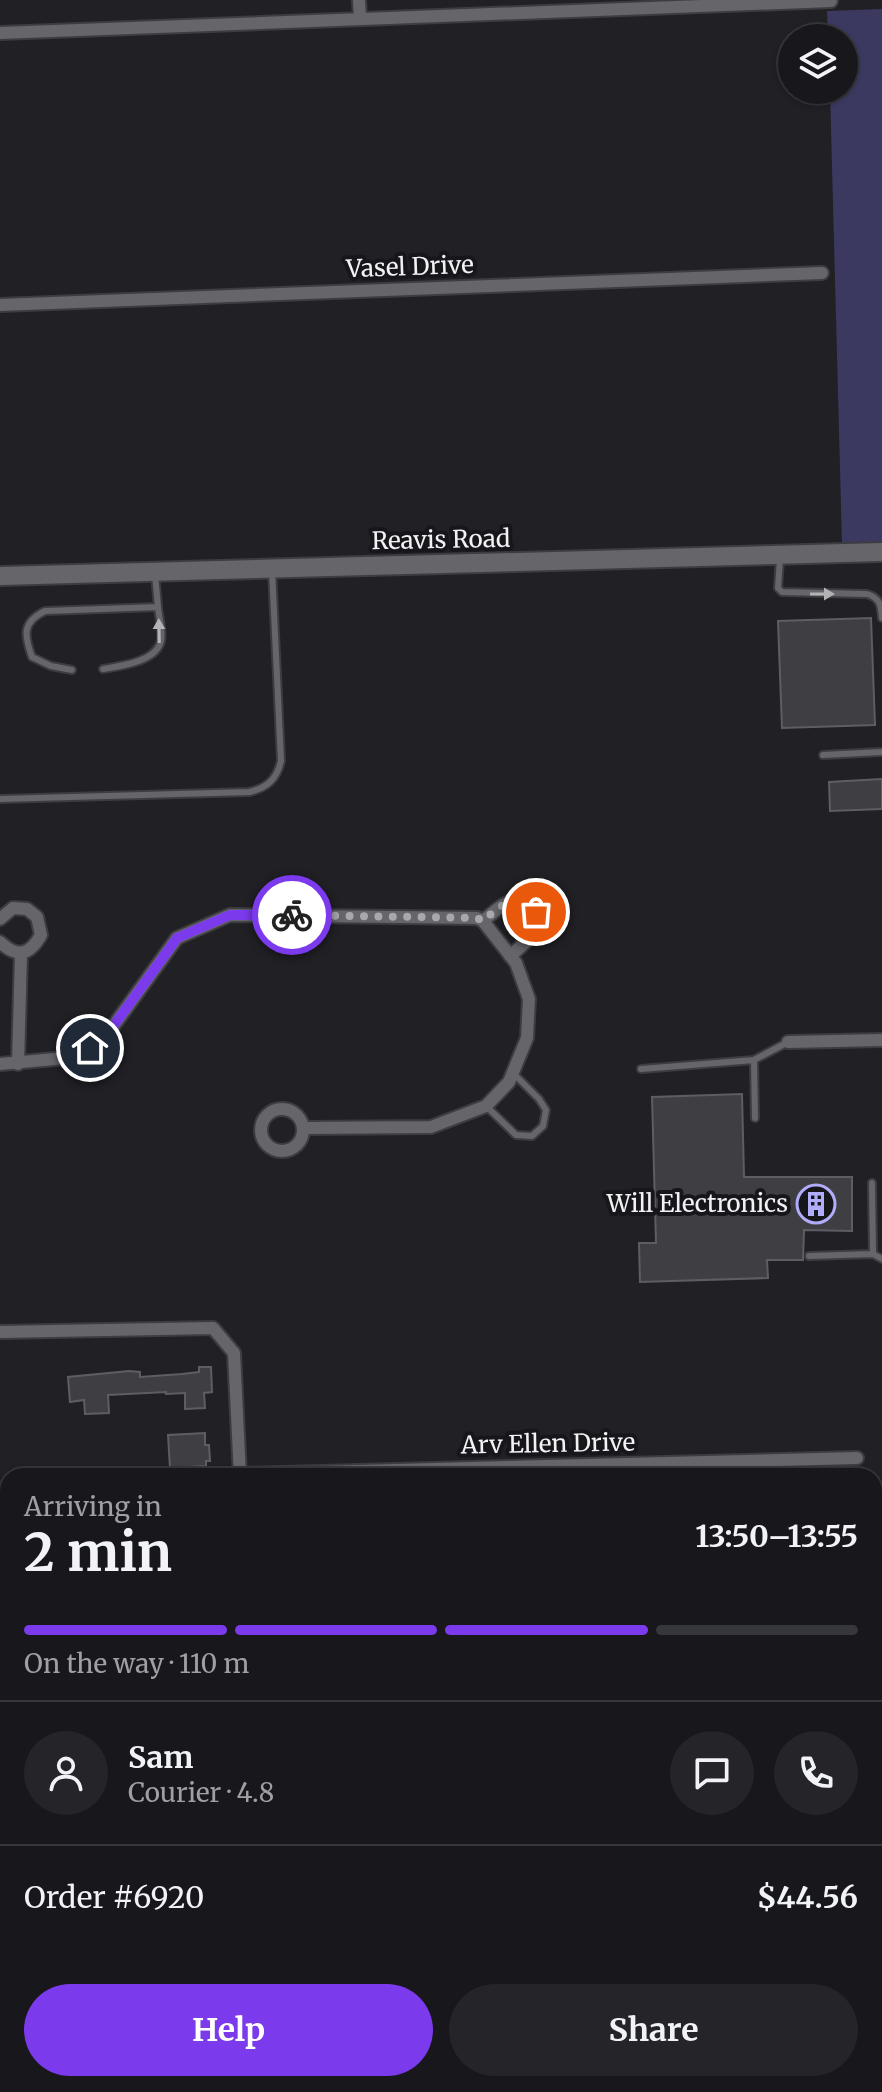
<!DOCTYPE html>
<html lang="en">
<head>
<meta charset="utf-8">
<style>
  body { margin:0; font-family:Merriweather,serif; background:#252529; color:#f1f3f6; height:100vh; display:flex; flex-direction:column; font-size:30px; white-space:nowrap }
  * { box-sizing:border-box; margin:0 }
  p { font-size:26px; color:#9fa0a3 }
  .icon { flex:none; width:44px; height:44px; fill:none; stroke:currentColor; stroke-width:2; stroke-linecap:round; stroke-linejoin:round }
  .map { position:relative; flex:1; overflow:hidden }
  .side { position:absolute; left:0px; top:1468px; width:882px; height:624px; display:flex; flex-direction:column; background:#18181c; border-radius:24px 24px 0 0; box-shadow:0 2px 6px #0004,0 0 0 2px #36373b }
  .side>* { flex:none }
  .buttons { position:absolute; left:778px; top:24px; display:grid; gap:16px }
  .buttons a { display:grid; place-items:center; width:80px; height:80px; border-radius:50%; background:#18181c; box-shadow:0 2px 6px #0004,0 0 0 2px #36373b; font-size:40px }
  .pin { position:absolute; display:grid; place-items:center; width:68px; height:68px; color:#fff; margin:-34px; border:4px solid #fff; border-radius:50%; box-shadow:0 2px 8px #0007 }
  .courier { position:absolute; display:grid; place-items:center; width:80px; height:80px; margin:-40px; border:6px solid #7c3aed; border-radius:50%; background:#fff; color:#222; box-shadow:0 2px 10px #0007 }
  .overview em { font-style:normal; font-weight:700 }
  .overview div { display:flex; flex-direction:column-reverse }
  .overview { display:flex; align-items:center; justify-content:space-between; height:136px; padding:0 24px }
  h1 { font-size:52px; font-weight:700; line-height:60px }
  .bar { display:grid; grid-template-columns:repeat(4,1fr); gap:12px 8px; align-content:center; height:96px; padding:0 24px }
  .bar i { height:10px; border-radius:6px; background:#36373b }
  .bar .selected { background:#7c3aed }
  .bar p { grid-column:span 4 }
  .line { display:flex; align-items:center; gap:20px; padding:0 24px; border-top:2px solid #36373b }
  .line div { flex:1 }
  .round { display:grid; place-items:center; flex:none; width:84px; height:84px; border-radius:42px; background:#252529 }
  .button { display:flex; gap:16px; margin-top:auto; padding:16px 24px }
  .button a { flex:1; height:92px; border-radius:48px; background:#7c3aed; color:#fff; font-size:32px; font-weight:700; line-height:92px; text-align:center }
  .button a+a { background:#252529; color:#f1f3f6 }
  .map>svg:first-child { display:block }
  .green { fill:#3c3960 }
  .building { fill:#3e3e43; stroke:#5d5d63; stroke-width:2 }
  .lines { fill:none; stroke-linecap:round; stroke-linejoin:round }
  .lane-casing { stroke:#3d3d41; stroke-width:10 }
  .street-casing { stroke:#3d3d41; stroke-width:16 }
  .secondary-casing { stroke:#3d3d41; stroke-width:22 }
  .lane { stroke:#65656a; stroke-width:6 }
  .street { stroke:#65656a; stroke-width:12 }
  .secondary { stroke:#65656a; stroke-width:18 }
  .oneway { fill:#b3b3b6 }
  .done { stroke:#a8a8ac; stroke-width:8; stroke-dasharray:0 14.4 }
  .route { stroke:#7c3aed; stroke-width:10 }
  .labels { text-anchor:middle; stroke-width:8; stroke-linejoin:round; paint-order:stroke }
  .street-label { font-size:24px; fill:#f2f2f5; stroke:#17171b }
  .poi-label { font-size:24px; fill:#f2f2f5; stroke:#17171b; text-anchor:end }
</style>
</head>
<body>
<div class="map">
<svg width="882" height="2092" viewBox="0 0 882 2092">
  <rect width="100%" height="100%" fill="#202025"/>
  <path class="green" d="M882,9V542L842,544L830,90H844V38H828L827,11Z"/>
  <path class="building" d="M871,618L875,725L782,728L778,621Z
    M882,779V809L830,811L829,782Z
    M742,1094L744,1177H852V1231L804,1230L803,1260H767L768,1278L640,1282L639,1243H656L652,1097Z
    M199,1367H211L212,1392L204,1393L205,1408L185,1409V1393L166,1394V1392L108,1395L109,1413L85,1414L84,1400L70,1402L68,1377L129,1371L140,1372V1377L182,1374L199,1372Z
    M205,1433V1445H209L210,1461H206V1466L170,1468L168,1435Z"/>
  <g class="lines">
    <defs>
      <path id="lane" d="M780,559L778,588L782,592L867,594C880,598 881,605 882,618
        M155,574L158,607
        M72,670L51,666L32,657C24,635 22,622 45,611L158,607C159,618 163,631 161,641C156,662 120,666 103,669
        M823,755L882,752
        M0,799L249,792C267,788 277,779 281,761L272,570
        M754,1060L755,1118
        M641,1069L754,1060L788,1042
        M486,1106L516,1135L532,1136L543,1126L546,1110L539,1099L513,1073
        M872,1183L873,1254
        M809,1256L873,1254L882,1259"/>
      <path id="street" d="M359,0L360,17
        M0,33L831,1
        M0,305L822,273
        M0,919L13,908L27,909L37,917L41,935C29,956 17,958 0,942
        M483,921C497,909 514,892 533,903C543,929 529,940 510,956
        M788,1042L882,1040
        M0,1064L76,1057L104,1039L177,938L230,915L477,918L483,921L516,963L529,999L527,1038L509,1082L486,1106L431,1127L304,1128
        M18,1064L21,953
        M261 1130a21 21 0 1 1 42 0a21 21 0 1 1-42 0Z
        M0,1332L213,1328L234,1353L240,1476
        M240,1474L857,1458
        M0,1665L8,1673
        M18,2092L19,2084
        M231,2092L233,2084
        M788,2092L789,2084"/>
      <path id="secondary" d="M0,576L882,552"/>
    </defs>
    <use href="#lane" class="lane-casing"/>
    <use href="#street" class="street-casing"/>
    <use href="#secondary" class="secondary-casing"/>
    <use href="#lane" class="lane"/>
    <use href="#street" class="street"/>
    <use href="#secondary" class="secondary"/>
  </g>
  <defs><path id="oneway-solid" d="M-6-.8H1V-3.2L6.5 0L1 3.2V.8H-6Z" transform="scale(2)"/></defs>
  <g class="oneway">
    <use href="#oneway-solid" transform="translate(822 594)"/>
    <use href="#oneway-solid" transform="translate(159 631) rotate(-91)"/>
  </g>
  <g class="lines">
    <path class="done" d="M292,915L477,918L483,921C498,908 525,884 536,912"/>
    <path class="route" d="M90,1048L104,1039L177,938L230,915H292"/>
  </g>
  <defs>
    <symbol id="building-ring" viewBox="-11 -11 22 22"><circle r="9.5" fill="#17171b" stroke="#b1adfa" stroke-width="1.5"/><path d="M-4-6H4V6H1V3H-1V6H-4ZM-2.5-4.3h1.7v1.8h-1.7ZM.8-4.3h1.7v1.8H.8ZM-2.5-1h1.7V.8h-1.7ZM.8-1h1.7V.8H.8Z" fill="#b1adfa"/></symbol>
  </defs>
  <g fill-rule="evenodd">
    <use href="#building-ring" x="794" y="1182" width="44" height="44"/>
  </g>
  <g class="labels">
    <g class="street-label">
      <text transform="translate(410 267) rotate(-2)" y="8">Vasel Drive</text>
      <text transform="translate(441 540) rotate(-1)" y="8">Reavis Road</text>
      <text transform="translate(548 1444) rotate(-1)" y="8">Arv Ellen Drive</text>
    </g>
    <g class="poi-label">
      <text x="788" y="1212">Will Electronics</text>
    </g>
  </g>
</svg>
<div class="buttons">
<a><svg class="icon" aria-label="layers" viewBox="0 0 24 24"><path d="M12 4l9 5-9 5-9-5zM3 14l9 5 9-5"/></svg></a>
</div>
<div class="pin" style="left:536px;top:912px;background:#ea580c"><svg class="icon" aria-label="bag" viewBox="0 0 24 24"><path d="M5 8h14l-1 12H6zM9 8a3 3 0 0 1 6 0"/></svg></div>
<div class="pin" style="left:90px;top:1048px;background:#1f2937"><svg class="icon" aria-label="home" viewBox="0 0 24 24"><path d="M3 11l9-7 9 7M6 9v11h12V9"/></svg></div>
<div class="courier" style="left:292px;top:915px"><svg class="icon" aria-label="bike" viewBox="0 0 24 24"><circle cx="6" cy="16" r="4"/><circle cx="18" cy="16" r="4"/><path d="M6 16l4-8h5l3 8M10 8l3 8H6M13 5h3"/></svg></div>
<section class="side">
<div class="overview"><div><h1>2 min</h1><p>Arriving in</p></div><em>13:50–13:55</em></div>
<div class="bar"><i class="selected"></i><i class="selected"></i><i class="selected"></i><i></i><p>On the way · 110 m</p></div>
<div class="line" style="height:144px"><a class="round"><svg class="icon" aria-label="person" viewBox="0 0 24 24"><circle cx="12" cy="8" r="4"/><path d="M4 21q1-7 8-7t8 7"/></svg></a><div><b>Sam</b><p>Courier · 4.8</p></div><a class="round"><svg class="icon" aria-label="chat" viewBox="0 0 24 24"><path d="M4 5h16v11H9l-5 4z"/></svg></a><a class="round"><svg class="icon" aria-label="phone" viewBox="0 0 24 24"><path d="M5 4h4l2 5-3 2q2 4 5 5l2-3 5 2v4C11 20 4 13 5 4z"/></svg></a></div>
<div class="line" style="height:104px"><div>Order #6920</div><b>$44.56</b></div>
<div class="button"><a>Help</a><a>Share</a></div>
</section>
</div>
</body>
</html>
